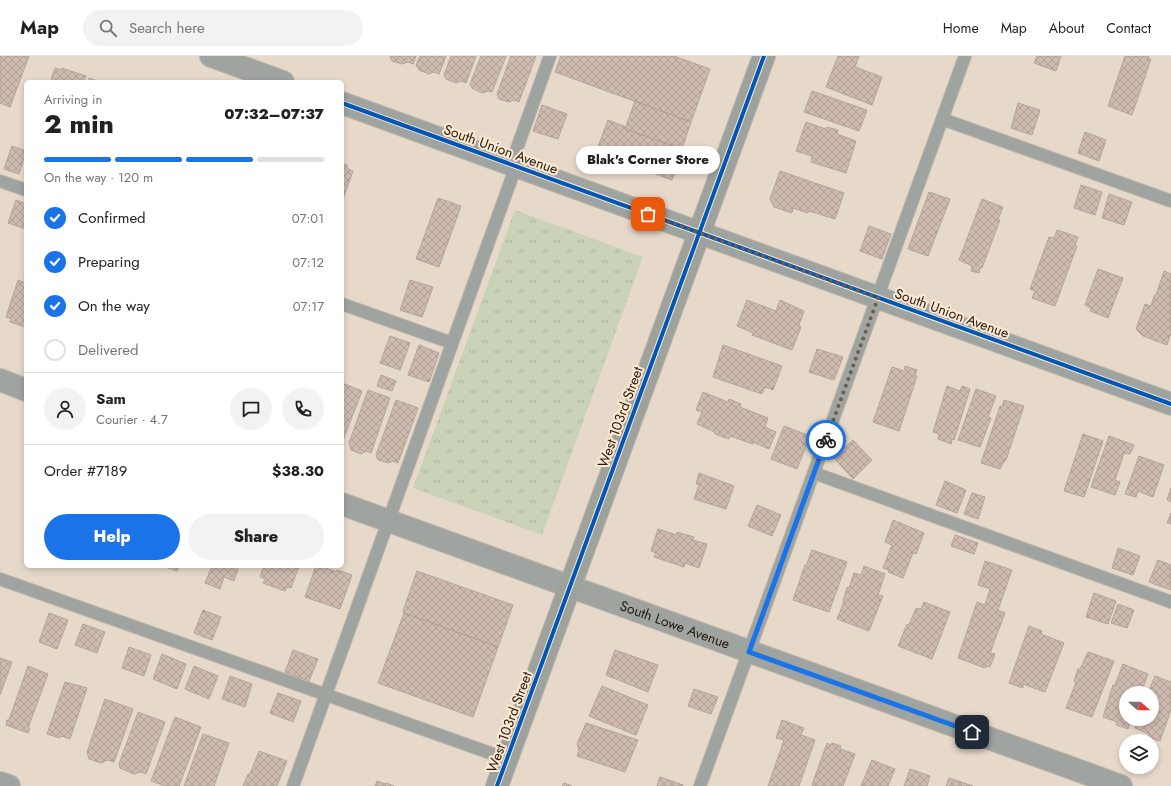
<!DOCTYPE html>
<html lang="en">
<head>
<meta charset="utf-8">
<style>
  body { margin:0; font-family:Jost,sans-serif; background:#f2f2f2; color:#222; height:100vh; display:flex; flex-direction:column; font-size:15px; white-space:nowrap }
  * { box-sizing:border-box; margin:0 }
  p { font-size:13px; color:#767676 }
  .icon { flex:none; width:22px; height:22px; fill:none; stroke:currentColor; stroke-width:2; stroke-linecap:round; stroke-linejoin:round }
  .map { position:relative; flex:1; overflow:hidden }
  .details { position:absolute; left:24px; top:24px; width:320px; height:488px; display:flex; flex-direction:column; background:#fff; border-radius:6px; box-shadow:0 2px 6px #0003 }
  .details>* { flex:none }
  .needle { width:26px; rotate:111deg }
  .fabs { position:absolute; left:1119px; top:630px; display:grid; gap:8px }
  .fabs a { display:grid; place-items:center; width:40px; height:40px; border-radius:50%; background:#fff; box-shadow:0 2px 6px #0003; font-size:20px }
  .pin { position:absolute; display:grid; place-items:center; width:34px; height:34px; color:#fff; margin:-17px; border-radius:8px; box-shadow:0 2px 6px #0006 }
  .courier { position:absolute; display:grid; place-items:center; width:40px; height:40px; margin:-20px; border:3px solid #1a73e8; border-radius:50%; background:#fff; color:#222; box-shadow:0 1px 5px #0007 }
  .bubble { position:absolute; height:28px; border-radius:14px; background:#fff; box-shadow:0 2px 6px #0003; font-size:13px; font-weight:800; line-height:28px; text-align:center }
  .head em { font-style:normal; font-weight:800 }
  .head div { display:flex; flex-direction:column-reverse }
  .head { display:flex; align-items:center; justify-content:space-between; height:68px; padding:0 20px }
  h1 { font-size:26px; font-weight:800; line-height:30px }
  .bar { display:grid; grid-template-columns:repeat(4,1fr); gap:6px 4px; align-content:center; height:48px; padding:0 20px }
  .bar i { height:5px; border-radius:3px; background:#e0e0e0 }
  .bar .on { background:#1a73e8 }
  .bar p { grid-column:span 4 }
  .line { display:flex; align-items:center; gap:10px; padding:0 20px; border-top:1px solid #e0e0e0 }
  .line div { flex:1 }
  .round { display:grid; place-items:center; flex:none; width:42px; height:42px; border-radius:21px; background:#f2f2f2 }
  ol { padding:0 20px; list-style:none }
  li { display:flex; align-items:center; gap:12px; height:44px }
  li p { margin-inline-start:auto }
  li .icon { padding:4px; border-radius:50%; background:#1a73e8; color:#fff; stroke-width:4 }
  li:last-child { color:#767676 }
  li i { width:22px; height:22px; border:2px solid #e0e0e0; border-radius:50% }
  .cta { display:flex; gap:8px; margin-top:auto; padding:8px 20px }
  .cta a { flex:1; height:46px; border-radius:24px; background:#1a73e8; color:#fff; font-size:16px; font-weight:800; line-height:46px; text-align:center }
  .cta a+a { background:#f2f2f2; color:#222 }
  header { display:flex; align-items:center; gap:24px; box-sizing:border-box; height:56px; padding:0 20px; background:#fff; border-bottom:1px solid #e0e0e0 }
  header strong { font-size:19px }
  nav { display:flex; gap:22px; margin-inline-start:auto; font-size:14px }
  .search { width:280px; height:36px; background:#f2f2f2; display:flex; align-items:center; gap:10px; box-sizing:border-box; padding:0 14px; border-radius:22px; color:#767676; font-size:15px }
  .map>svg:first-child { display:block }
  .grass { fill:url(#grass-tufts) }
  .building { fill:url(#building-cross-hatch); stroke:#b1a49b }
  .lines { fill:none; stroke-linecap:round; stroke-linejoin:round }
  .lane-casing { stroke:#c1b7ab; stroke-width:14 }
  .street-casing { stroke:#c1b7ab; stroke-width:24 }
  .secondary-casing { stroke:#c1b7ab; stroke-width:24 }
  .lane { stroke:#9fa4a0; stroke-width:12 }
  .street { stroke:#9fa4a0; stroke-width:22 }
  .secondary { stroke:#9ea29c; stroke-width:22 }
  .cycleway-casing { stroke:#fde8d1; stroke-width:6 }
  .cycleway { stroke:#0057b8; stroke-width:4 }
  .done { stroke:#685e51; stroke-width:4; stroke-dasharray:0 7.2 }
  .route { stroke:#1a73e8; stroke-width:5 }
  .labels { text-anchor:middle; stroke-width:4; stroke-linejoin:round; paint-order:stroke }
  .street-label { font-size:14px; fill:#241b10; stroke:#fde8d1 }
</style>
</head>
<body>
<header>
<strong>Map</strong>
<div class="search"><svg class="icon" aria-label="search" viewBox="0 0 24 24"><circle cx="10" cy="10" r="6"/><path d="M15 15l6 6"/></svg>Search here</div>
<nav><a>Home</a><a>Map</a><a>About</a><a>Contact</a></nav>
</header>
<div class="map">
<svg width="1171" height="730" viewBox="0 0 1171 730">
  <defs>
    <pattern id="grass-tufts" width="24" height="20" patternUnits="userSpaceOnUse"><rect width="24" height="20" fill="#cad3b8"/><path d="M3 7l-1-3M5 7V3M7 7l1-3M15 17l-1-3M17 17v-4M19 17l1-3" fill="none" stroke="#adb59d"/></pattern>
    <pattern id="building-cross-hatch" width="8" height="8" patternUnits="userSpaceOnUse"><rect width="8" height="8" fill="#cebaaf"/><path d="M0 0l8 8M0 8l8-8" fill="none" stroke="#b19f96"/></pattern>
  </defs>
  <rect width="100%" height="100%" fill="#e7d9ca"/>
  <path class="grass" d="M515,154L643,201L542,479L413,432Z"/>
  <path class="building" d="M0,0H29L10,51L0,47Z
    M390,0H416L413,8L408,6L402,8L392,5Z
    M420,0H446L439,18L434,16L429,18L419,14L416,9Z
    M451,0H476L466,27L461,25L456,27L446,23L444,19Z
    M481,0H506L492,36L488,35L482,37L472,32L470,28Z
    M511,0H536L519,46L514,44L509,46L499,43L497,38Z
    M561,0H674L710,13L691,66L555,16Z
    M838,0H859L855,11L882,21L872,49L826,31Z
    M1037,0H1061L1056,15L1034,7Z
    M1125,0H1149L1148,3H1151L1132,59L1108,50Z
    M55,12L61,14L62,12L86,20L83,26H56L51,23Z
    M89,22L100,26H88Z
    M812,35L867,54L859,75L804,56Z
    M635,45L691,66L682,93L625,73Z
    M1018,47L1040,54L1032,79L1011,72Z
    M542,49L567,58L558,83L533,75Z
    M608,64L626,71L625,73L682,93H684L672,124L596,96Z
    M806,66L826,73L827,71L838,74L837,78L856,85L846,117L811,106L812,100L796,95Z
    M1085,76L1106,84L1099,105L1078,97Z
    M12,90L26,95L19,118L4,113Z
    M342,108L347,109L348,113L353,115L342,146Z
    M780,115L844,137L835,163L809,155L808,157L793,152L792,157L774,151L770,143Z
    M1081,129L1102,136L1095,159L1074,152Z
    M929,136L950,143L928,200L908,193Z
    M1109,138L1132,146L1124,169L1102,162Z
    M438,142L461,150L439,211L416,203Z
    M982,143L1003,151L998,163L1000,164L982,212H980L979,217L971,215L972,210L959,204Z
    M16,144L26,148V173L8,167Z
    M869,170L891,178L882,203L860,195Z
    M1057,174L1078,181L1075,189L1077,190L1055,250L1032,242L1035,235L1030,233L1049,181L1054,182Z
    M1098,213L1123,222L1108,262L1090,255L1091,252L1085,249Z
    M1164,215L1171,218V280L1170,279L1167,289L1143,280L1136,273L1145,248L1151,250L1154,240L1156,239Z
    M18,224L26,227V271L10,266L11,263L6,261Z
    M410,224L433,231L422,261L400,254Z
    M747,244L776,255L780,244L804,255L799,269L801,271L792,294L752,279L753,277L737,270Z
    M390,280L410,287L400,314L380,307Z
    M419,289L439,297L429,326L408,319Z
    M723,289L782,310L773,334L765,331L762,338L713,321Z
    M817,293L843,301L834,324L809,316Z
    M905,310L917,314L915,319L917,320L899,375L873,366L892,311L904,315Z
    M381,319L396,325L392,335L377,330Z
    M342,327L362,335L342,387Z
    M947,330L960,335L962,330L970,333L954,384L952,383L951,388L938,383L939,378L933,376Z
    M976,333L996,340L988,361L991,362L980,391L958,384Z
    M368,334L390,342L371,397L366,395L361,398L351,394L349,387Z
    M703,336L728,346L729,343L741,348L740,351L768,362L765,371L776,376L769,393L753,386V388L730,380L729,383L715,378V376L697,368L702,356L696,354Z
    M396,344L418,352L398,407L393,405L388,407L378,404L376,399Z
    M1004,344L1024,350L1006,404H1005L1000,413L981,407L1000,350L1002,351Z
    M784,370L810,380L797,413L771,403Z
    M1083,378L1103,385L1084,441L1064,435Z
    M1109,380L1134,389L1130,398L1124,397L1115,424L1120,426L1115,439L1091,431Z
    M853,384L872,404L853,423L834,402Z
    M1139,400L1164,409L1153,441L1138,435L1136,441L1125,438Z
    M699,417L734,430L726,453L694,443L699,429L696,428Z
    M945,425L966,434L957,457L936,449Z
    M1171,432V446L1167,444Z
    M972,437L985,441L978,463L964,458Z
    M757,449L781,459L772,480L748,470Z
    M1171,457V468L1167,467Z
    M893,464L924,477L916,498L913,497L903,522L888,516L889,514L883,512L892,489L885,486Z
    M658,473L677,479V476L694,481L693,484L707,488L699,512L685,507L684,511L654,501L656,497L651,495Z
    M955,479L978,487L974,498L951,490Z
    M1118,492L1140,500L1133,519L1112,512Z
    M812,494L847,506L829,556L793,544L805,509L806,510Z
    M1158,504L1171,509V534L1149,526Z
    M985,505L1012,514L998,554L1005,557L990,597L995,598L990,611L986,610L985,612L958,602L977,546L985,549L990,533L978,529Z
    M162,510H179L177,515Z
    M212,510H239L234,525L224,521L220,533L205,527Z
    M264,510H299L291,532L287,531L285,535L263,527L265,523L260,521Z
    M316,510H321L336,516L337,514L352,519L340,553L305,541Z
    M864,510L885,518L878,539L883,540L869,575L837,563L844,546L843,545L847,531L849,532L854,517L861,519Z
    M417,515L513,549L498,591L404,557L403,555Z
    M1094,537L1116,545L1108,568L1086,561Z
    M924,546L950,556L932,603L898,590L907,568L909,569L916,552L921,553Z
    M1118,548L1134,554L1127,572L1111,567Z
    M203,554L221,561L212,584L194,577Z
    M49,557L68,564L57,593L39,586Z
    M404,557L498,591L473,661L378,627Z
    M83,568L105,576L97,597L75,589Z
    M1029,570L1042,575L1041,578L1064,587L1045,636L1023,628V632L1009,627Z
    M129,591L151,599L144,620L122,612Z
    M293,594L318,603L309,625L285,616Z
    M615,594L658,609L648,636L606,619Z
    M1088,596L1114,605L1092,661L1066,652L1076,626L1074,625L1078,613H1080Z
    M162,598L186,608L177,633L153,623Z
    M0,602L12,606L0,639Z
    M1123,608L1148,618L1141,637H1126V663H1131L1128,673L1116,669L1117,666L1103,661L1113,629H1115Z
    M28,610L48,618L28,672H30L28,677L6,669L7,664H9Z
    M194,610L218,620L209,643L185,633Z
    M230,620L252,628L245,651L222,643Z
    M1155,620L1171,626V654L1160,685L1148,681L1149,678L1135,672L1138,663H1152V637H1148Z
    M65,626L87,632L70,683L61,680L60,682L47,678Z
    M602,630L648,649L636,679L589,660Z
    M694,633L718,641L711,658L688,650Z
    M278,637L301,645L293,666L270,657Z
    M105,643L133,653L114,706L107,704L101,707L89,703L87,696Z
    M138,656L165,666L146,718L141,716L134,718L120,712L119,708Z
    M175,661L201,671L179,730H165L151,725Z
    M782,664L804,672L801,679L815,684L799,730H768L784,684L776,682Z
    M586,667L638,684L625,716L577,700L579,694L577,688Z
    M203,678L229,687L214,730H184Z
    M827,687L831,689L832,687L841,690L840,693L855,698L843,730H815L812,729Z
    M259,695L287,705L277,730H243L248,718H250Z
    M872,704L895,713L888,730H861Z
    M910,713L930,720L927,730H904Z
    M660,721L683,729V730H657Z
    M949,722L973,730H946Z
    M377,725L385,728L386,727L394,730H375Z
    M564,727L572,730H562Z"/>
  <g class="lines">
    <defs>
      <path id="lane" d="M942,63L1171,145
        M511,109L550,0
        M0,125L26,134
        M342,248L452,287
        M814,417L1171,546
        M0,523L507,703
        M293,730L516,110
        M700,730L965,0"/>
      <g id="street">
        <path d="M211,0L283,26"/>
        <path d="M342,47L1171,348"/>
        <path d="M0,324L26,334"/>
        <path id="s1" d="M342,448L1121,730"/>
        <path d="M0,727L9,730"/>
      </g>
      <path id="secondary" d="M497,730L764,0"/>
    </defs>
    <use href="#lane" class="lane-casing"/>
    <use href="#street" class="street-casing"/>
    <use href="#secondary" class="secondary-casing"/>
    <use href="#lane" class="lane"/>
    <use href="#street" class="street"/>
    <use href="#secondary" class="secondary"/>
    <defs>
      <path id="cycleway" d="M342,47L1171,348
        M497,730L764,0"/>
    </defs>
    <use href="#cycleway" class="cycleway-casing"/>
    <use href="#cycleway" class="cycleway"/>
  </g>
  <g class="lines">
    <path class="done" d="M648,158L878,242L826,384"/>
    <path class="route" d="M826,384L749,596L972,676"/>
  </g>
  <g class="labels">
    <g class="street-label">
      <text transform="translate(501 93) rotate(20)" y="5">South Union Avenue</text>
      <text transform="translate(952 257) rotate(20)" y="5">South Union Avenue</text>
      <text transform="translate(620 361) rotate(-70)" y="5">West 103rd Street</text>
      <text dy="5" stroke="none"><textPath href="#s1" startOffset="354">South Lowe Avenue</textPath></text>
      <text transform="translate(509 666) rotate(-70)" y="5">West 103rd Street</text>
    </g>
  </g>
</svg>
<div class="fabs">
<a><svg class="needle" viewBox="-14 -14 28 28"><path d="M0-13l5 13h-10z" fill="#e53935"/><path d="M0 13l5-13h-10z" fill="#767676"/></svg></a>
<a><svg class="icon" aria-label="layers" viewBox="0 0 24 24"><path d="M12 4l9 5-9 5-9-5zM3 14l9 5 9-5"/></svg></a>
</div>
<div class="pin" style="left:648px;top:158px;background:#ea580c"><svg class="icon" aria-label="bag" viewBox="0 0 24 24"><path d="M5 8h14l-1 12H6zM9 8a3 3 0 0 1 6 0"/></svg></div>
<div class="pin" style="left:972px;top:676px;background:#1f2937"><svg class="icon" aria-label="home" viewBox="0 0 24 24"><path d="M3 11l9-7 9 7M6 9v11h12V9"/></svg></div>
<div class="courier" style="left:826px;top:384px"><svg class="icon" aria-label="bike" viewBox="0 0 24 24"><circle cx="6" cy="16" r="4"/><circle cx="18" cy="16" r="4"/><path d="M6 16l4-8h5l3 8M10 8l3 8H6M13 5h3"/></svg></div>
<div class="bubble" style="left:576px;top:90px;width:144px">Blak's Corner Store</div>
<section class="details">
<div class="head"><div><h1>2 min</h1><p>Arriving in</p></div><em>07:32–07:37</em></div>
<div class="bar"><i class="on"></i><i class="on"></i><i class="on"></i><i></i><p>On the way · 120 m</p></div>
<ol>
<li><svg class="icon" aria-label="check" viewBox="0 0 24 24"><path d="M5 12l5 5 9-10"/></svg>Confirmed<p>07:01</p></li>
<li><svg class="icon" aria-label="check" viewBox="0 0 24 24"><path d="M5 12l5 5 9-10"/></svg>Preparing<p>07:12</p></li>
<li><svg class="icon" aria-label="check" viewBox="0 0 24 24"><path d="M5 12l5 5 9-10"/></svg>On the way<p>07:17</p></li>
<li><i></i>Delivered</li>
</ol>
<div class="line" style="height:72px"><a class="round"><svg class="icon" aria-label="person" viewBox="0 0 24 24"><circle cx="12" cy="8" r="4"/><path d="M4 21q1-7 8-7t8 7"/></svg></a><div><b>Sam</b><p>Courier · 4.7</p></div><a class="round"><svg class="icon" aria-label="chat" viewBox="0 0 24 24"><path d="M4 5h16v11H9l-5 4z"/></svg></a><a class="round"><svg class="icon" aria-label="phone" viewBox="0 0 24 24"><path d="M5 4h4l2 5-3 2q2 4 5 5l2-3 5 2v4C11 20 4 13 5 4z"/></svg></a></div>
<div class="line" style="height:52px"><div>Order #7189</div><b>$38.30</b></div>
<div class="cta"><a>Help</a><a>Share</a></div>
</section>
</div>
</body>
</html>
